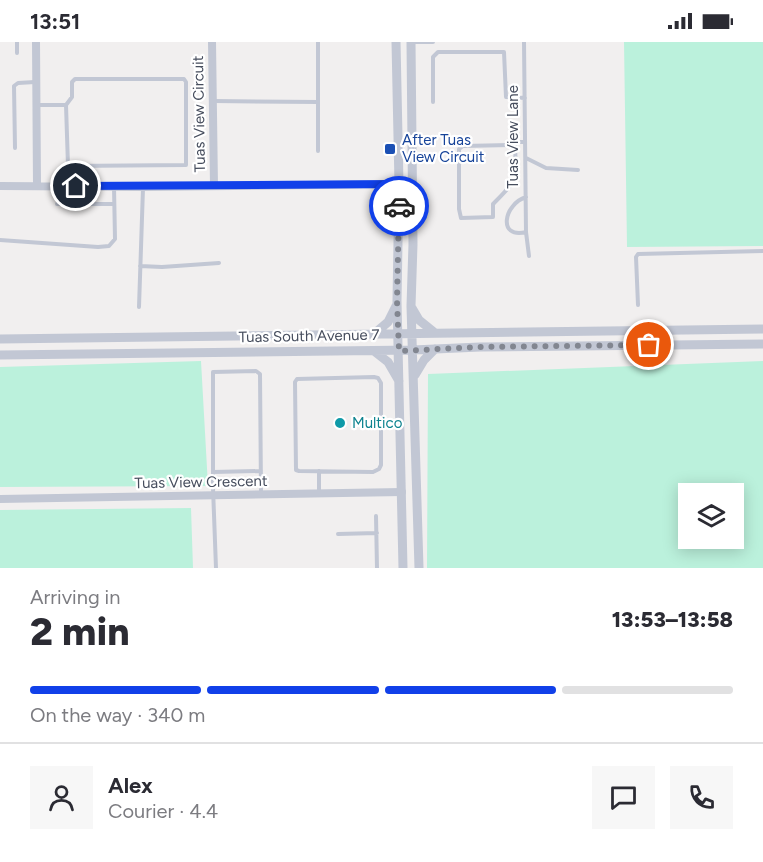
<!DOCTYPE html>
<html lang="en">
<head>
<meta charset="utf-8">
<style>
  body { margin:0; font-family:Figtree,sans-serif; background:#f7f7f7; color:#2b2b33; height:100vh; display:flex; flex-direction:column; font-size:22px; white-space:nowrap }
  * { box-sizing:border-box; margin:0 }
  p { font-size:20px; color:#7c7c81 }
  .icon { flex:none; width:33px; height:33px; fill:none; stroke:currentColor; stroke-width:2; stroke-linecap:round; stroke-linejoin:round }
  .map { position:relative; height:526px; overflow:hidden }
  .sheet { display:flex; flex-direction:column; background:#fff; flex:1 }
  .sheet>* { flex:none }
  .controls { position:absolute; left:678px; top:441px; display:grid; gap:12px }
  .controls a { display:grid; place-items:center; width:66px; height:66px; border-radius:0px; background:#fff; box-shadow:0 3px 15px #0003; font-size:30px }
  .pin { position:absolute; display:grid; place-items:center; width:51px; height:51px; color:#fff; margin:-26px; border:3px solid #fff; border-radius:50%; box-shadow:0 2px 6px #0007 }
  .courier { position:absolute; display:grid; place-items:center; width:60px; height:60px; margin:-30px; border:4px solid #1140e9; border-radius:50%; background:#fff; color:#222; box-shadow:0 2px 8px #0007 }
  .overview em { font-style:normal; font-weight:800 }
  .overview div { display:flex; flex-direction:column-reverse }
  .overview { display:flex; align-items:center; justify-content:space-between; height:102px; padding:0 30px }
  h1 { font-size:39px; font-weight:800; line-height:45px }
  .bar { display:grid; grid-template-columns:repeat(4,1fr); gap:9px 6px; align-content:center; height:72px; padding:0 30px }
  .bar i { height:8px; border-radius:4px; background:#e1e1e2 }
  .bar .active { background:#1140e9 }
  .bar p { grid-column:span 4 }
  .line { display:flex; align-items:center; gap:15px; padding:0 30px; border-top:2px solid #e1e1e2 }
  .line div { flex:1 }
  .round { display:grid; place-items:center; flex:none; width:63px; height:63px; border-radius:0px; background:#f7f7f7 }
  .status { display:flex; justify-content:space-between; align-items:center; height:42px; padding:0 30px; background:#fff; direction:ltr }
  .status svg { height:16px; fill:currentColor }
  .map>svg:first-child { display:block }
  .green { fill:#bbf1dc; fill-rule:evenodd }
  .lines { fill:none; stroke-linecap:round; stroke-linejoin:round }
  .service { stroke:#c2c7d4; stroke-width:4 }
  .minor { stroke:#c2c7d4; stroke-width:8 }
  .tertiary { stroke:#c2c7d4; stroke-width:9 }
  .done { stroke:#828690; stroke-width:6; stroke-dasharray:0 10.8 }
  .route { stroke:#1140e9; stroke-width:8 }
  .transit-dot { fill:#1a4fb4; stroke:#fff; stroke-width:2 }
  .culture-dot { fill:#0f9aa8; stroke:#fff; stroke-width:2 }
  .labels { text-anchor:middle; stroke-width:4.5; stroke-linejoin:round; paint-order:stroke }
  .street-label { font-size:15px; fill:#464d5d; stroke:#fff }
  .transit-label { font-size:15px; fill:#164399; stroke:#fff; text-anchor:start }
  .culture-label { font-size:15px; fill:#0d838f; stroke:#fff; text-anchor:start }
</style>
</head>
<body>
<div class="status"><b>13:51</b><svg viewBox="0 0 49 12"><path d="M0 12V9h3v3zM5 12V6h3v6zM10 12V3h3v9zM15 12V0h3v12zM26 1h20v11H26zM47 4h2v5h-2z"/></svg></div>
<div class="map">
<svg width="763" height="526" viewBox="0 0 763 526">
  <rect width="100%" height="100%" fill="#f1efef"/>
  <path class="green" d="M624,0H763V204L627,205Z
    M201,319L208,444L0,445V325Z
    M763,319V526H427L428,332ZM688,452H734V496H688Z
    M191,466L193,526H0V468Z"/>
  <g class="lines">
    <path class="service" d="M318,0V109
      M412,0H433
      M524,0L526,190L529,214
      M17,11V0
      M75,37H184L186,40V123L68,124L66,63L72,55V40Z
      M214,59L318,60
      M433,60V15L438,10H504L506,55L525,56
      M37,63H66
      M515,103L463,104L459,107V167L461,176L493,175V162C520,135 516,140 515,103L517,100H525
      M15,106L14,44L18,41L35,40
      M526,116L546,126L578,128
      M526,155C504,162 497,197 526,190
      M57,162H114
      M0,198L98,205L109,204L115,197L114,145
      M140,224L162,225L219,221
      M638,263L636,215L638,212L763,209
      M139,265L143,146
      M374,335L378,336L381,341V423L379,427L373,430L299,429L296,428L295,340L297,337Z
      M213,430L261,429
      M319,451V429
      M376,474L377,526
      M338,492L377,491
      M216,526L213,446V330L256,329L260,332L261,451"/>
    <path class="minor" d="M36,0L37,143
      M212,0L214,144
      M0,144L143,145L399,142
      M0,457L402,450"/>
    <path class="tertiary" d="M396,0L399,142L397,259L403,526
      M411,0L413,202L411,264L419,526
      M412,266L419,278L435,291
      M374,292L388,280L396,264
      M0,297L763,287
      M374,309L388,320L399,339
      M0,313L413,308L480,305L763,302
      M415,333L424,318L435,307"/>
  </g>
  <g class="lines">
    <path class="done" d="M399,164L397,259L399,309L480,305L649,303"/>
    <path class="route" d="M76,144L399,142V164"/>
  </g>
  <rect class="transit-dot" x="384" y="101" width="12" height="12" rx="3"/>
  <circle class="culture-dot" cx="340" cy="381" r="6"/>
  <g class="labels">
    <g class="street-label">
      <text transform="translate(199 72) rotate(-91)" y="5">Tuas View Circuit</text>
      <text transform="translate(513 95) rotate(-90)" y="5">Tuas View Lane</text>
      <text transform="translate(309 294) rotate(-1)" y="5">Tuas South Avenue 7</text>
      <text transform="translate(201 440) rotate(-1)" y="5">Tuas View Crescent</text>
    </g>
    <g class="transit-label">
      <text x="402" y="103">After Tuas<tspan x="402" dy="17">View Circuit</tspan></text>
    </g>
    <g class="culture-label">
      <text x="352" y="386">Multico</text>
    </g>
  </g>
</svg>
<div class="controls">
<a><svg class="icon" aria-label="layers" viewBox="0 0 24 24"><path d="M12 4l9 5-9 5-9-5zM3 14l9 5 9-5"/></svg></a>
</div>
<div class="pin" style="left:649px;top:303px;background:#ea580c"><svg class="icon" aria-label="bag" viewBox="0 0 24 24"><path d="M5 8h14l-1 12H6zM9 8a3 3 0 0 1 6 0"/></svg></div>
<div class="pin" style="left:76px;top:144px;background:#1f2937"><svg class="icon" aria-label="home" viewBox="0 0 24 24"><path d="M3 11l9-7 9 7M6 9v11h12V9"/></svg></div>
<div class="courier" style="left:399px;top:164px"><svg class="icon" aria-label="car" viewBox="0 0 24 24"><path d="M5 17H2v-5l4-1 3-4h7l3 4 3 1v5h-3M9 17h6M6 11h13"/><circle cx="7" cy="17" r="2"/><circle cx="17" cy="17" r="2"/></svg></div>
</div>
<section class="sheet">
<div class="overview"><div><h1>2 min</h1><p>Arriving in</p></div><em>13:53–13:58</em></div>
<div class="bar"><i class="active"></i><i class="active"></i><i class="active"></i><i></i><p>On the way · 340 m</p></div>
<div class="line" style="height:108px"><a class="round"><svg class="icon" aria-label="person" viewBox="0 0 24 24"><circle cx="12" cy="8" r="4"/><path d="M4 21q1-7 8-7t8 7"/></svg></a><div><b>Alex</b><p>Courier · 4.4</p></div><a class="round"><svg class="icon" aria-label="chat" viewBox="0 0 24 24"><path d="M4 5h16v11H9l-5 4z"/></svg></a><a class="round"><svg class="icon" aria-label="phone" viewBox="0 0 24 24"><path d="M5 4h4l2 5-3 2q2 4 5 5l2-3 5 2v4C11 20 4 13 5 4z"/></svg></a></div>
</section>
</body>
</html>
